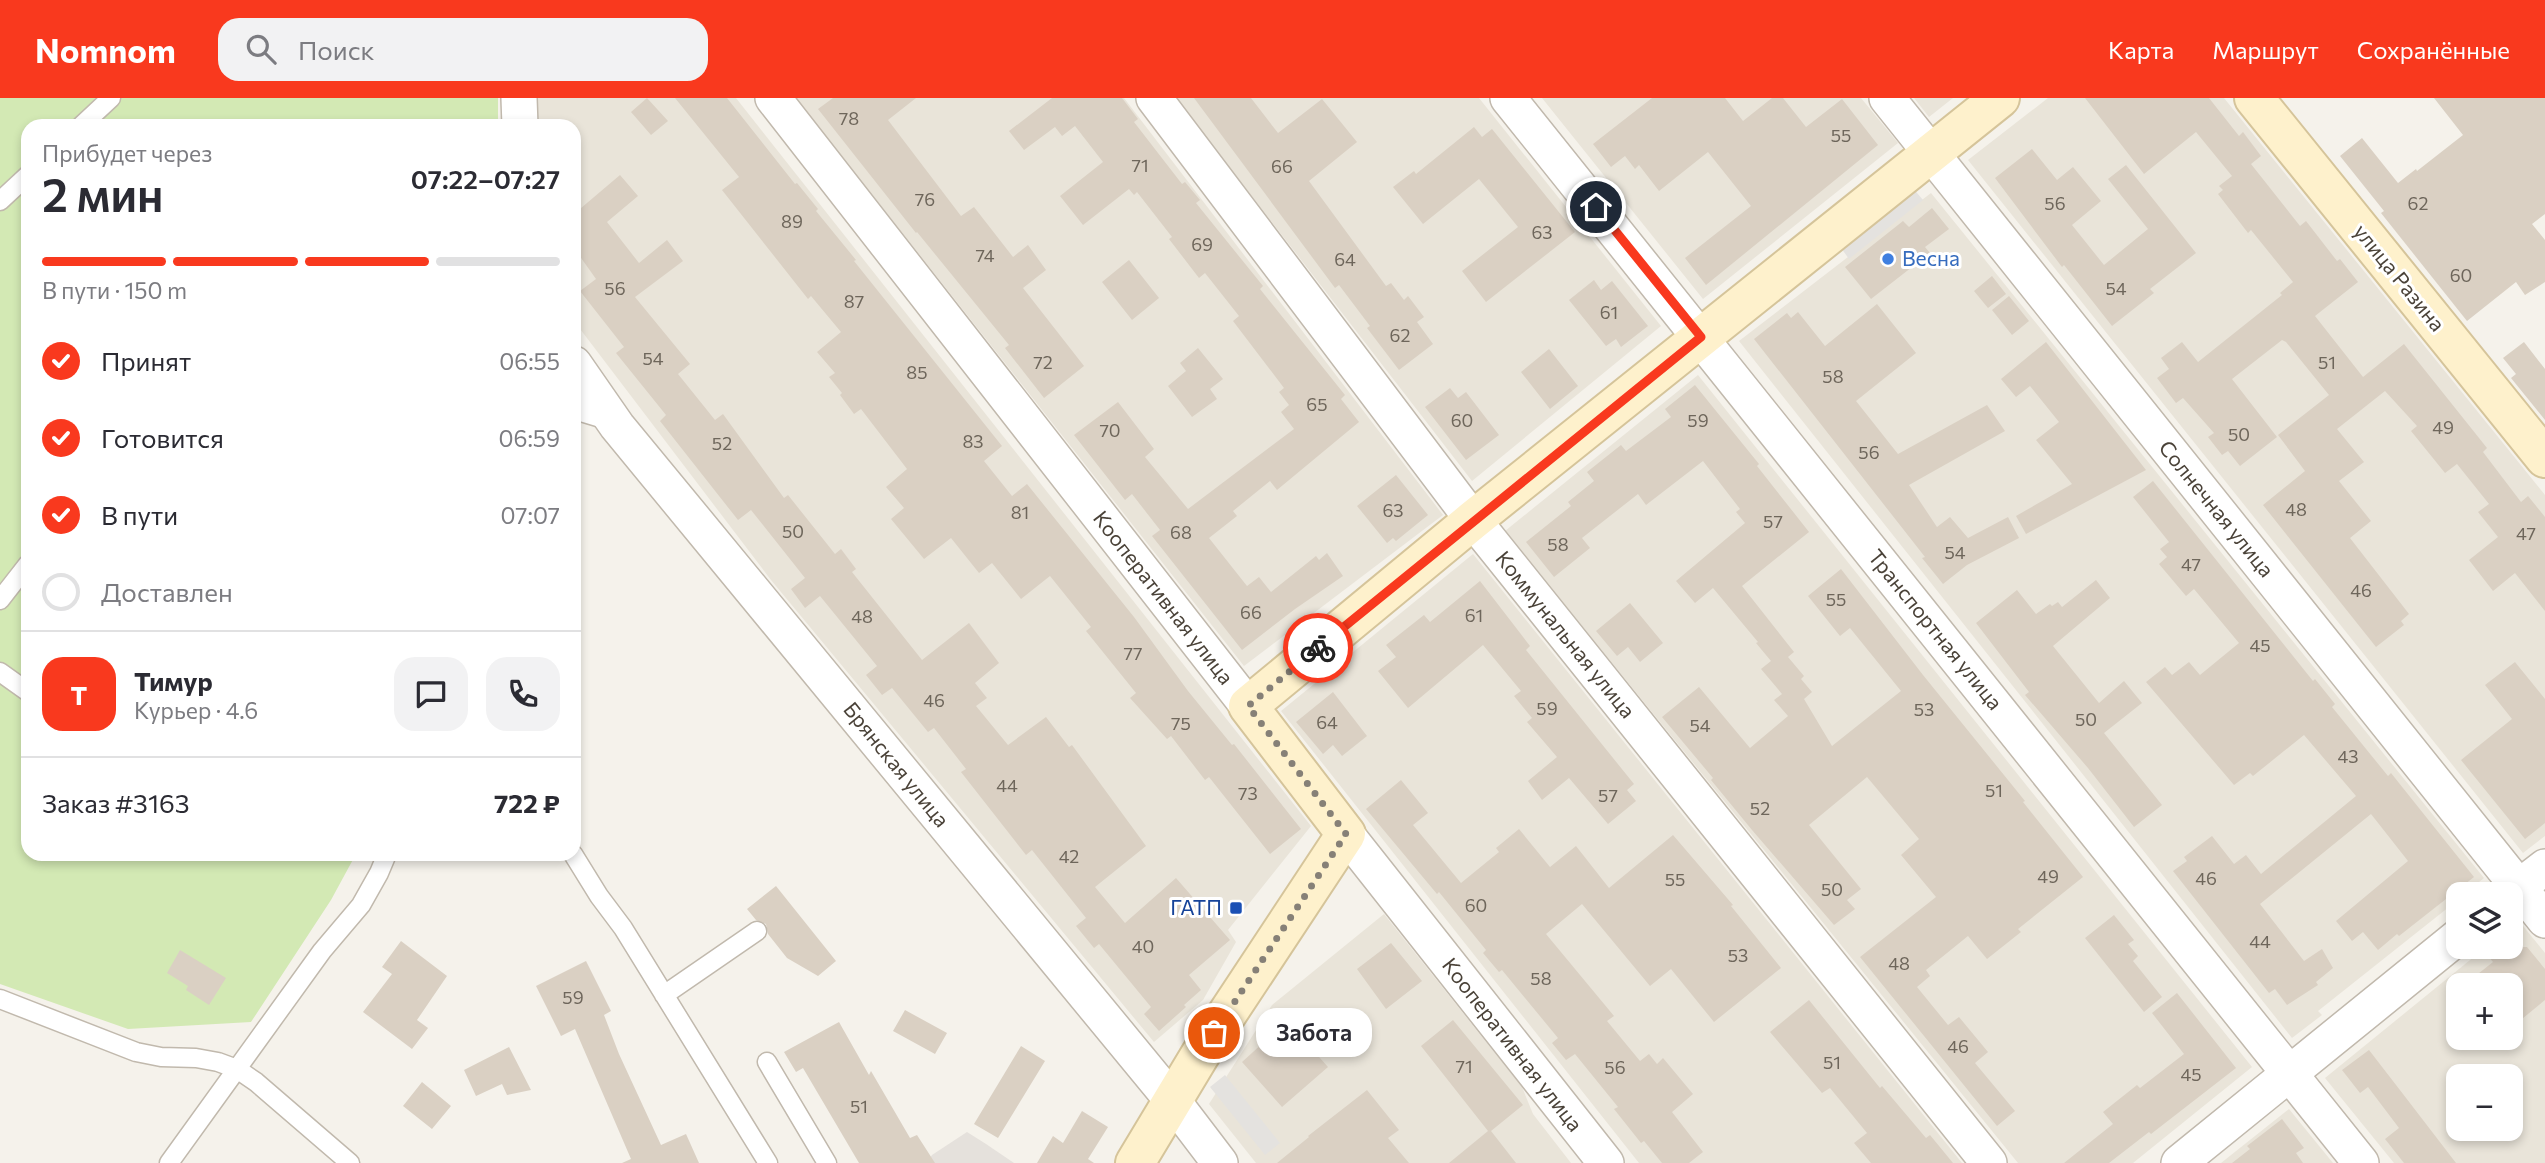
<!DOCTYPE html>
<html lang="ru">
<head>
<meta charset="utf-8">
<style>
  body { margin:0; font-family:Commissioner,sans-serif; background:#f2f2f3; color:#2b2b33; height:100vh; display:flex; flex-direction:column; font-size:26px; white-space:nowrap }
  * { box-sizing:border-box; margin:0 }
  p { font-size:23px; color:#7c7c81 }
  .icon { flex:none; width:38px; height:38px; fill:none; stroke:currentColor; stroke-width:2; stroke-linecap:round; stroke-linejoin:round }
  .map { position:relative; flex:1; overflow:hidden }
  .drawer { position:absolute; left:21px; top:21px; width:560px; height:742px; display:flex; flex-direction:column; background:#fff; border-radius:21px; box-shadow:0 4px 10px #0003 }
  .drawer>* { flex:none }
  .controls { position:absolute; left:2446px; top:784px; display:grid; gap:14px }
  .controls a { display:grid; place-items:center; width:77px; height:77px; border-radius:14px; background:#fff; box-shadow:0 4px 10px #0003; font-size:35px }
  .pin { position:absolute; display:grid; place-items:center; width:60px; height:60px; color:#fff; margin:-30px; border:4px solid #fff; border-radius:50%; box-shadow:0 2px 7px #0007 }
  .courier { position:absolute; display:grid; place-items:center; width:70px; height:70px; margin:-35px; border:5px solid #f9391e; border-radius:50%; background:#fff; color:#222; box-shadow:0 2px 9px #0007 }
  .bubble { position:absolute; height:49px; border-radius:21px; background:#fff; box-shadow:0 4px 10px #0003; font-size:23px; font-weight:600; line-height:49px; text-align:center }
  .overview em { font-style:normal; font-weight:600 }
  .overview div { display:flex; flex-direction:column-reverse }
  .overview { display:flex; align-items:center; justify-content:space-between; height:119px; padding:0 21px }
  h1 { font-size:46px; font-weight:600; line-height:52px }
  .bar { display:grid; grid-template-columns:repeat(4,1fr); gap:10px 7px; align-content:center; height:84px; padding:0 21px }
  .bar i { height:9px; border-radius:5px; background:#e1e1e2 }
  .bar .active { background:#f9391e }
  .bar p { grid-column:span 4 }
  .line { display:flex; align-items:center; gap:18px; padding:0 21px; border-top:2px solid #e1e1e2 }
  .line div { flex:1 }
  .round { display:grid; place-items:center; flex:none; width:74px; height:74px; border-radius:21px; background:#f2f2f3 }
  ol { padding:0 21px; list-style:none }
  li { display:flex; align-items:center; gap:21px; height:77px }
  li p { margin-inline-start:auto }
  li .icon { padding:7px; border-radius:50%; background:#f9391e; color:#fff; stroke-width:4 }
  li:last-child { color:#7c7c81 }
  li i { width:38px; height:38px; border:4px solid #e1e1e2; border-radius:50% }
  header { display:flex; align-items:center; gap:42px; box-sizing:border-box; height:98px; padding:0 35px; background:#f9391e; color:#fff }
  header strong { font-size:33px }
  nav { display:flex; gap:38px; margin-inline-start:auto; font-size:24px }
  .search { width:490px; height:63px; background:#f2f2f3; display:flex; align-items:center; gap:18px; box-sizing:border-box; padding:0 24px; border-radius:21px; color:#7c7c81; font-size:26px }
  .map>svg:first-child { display:block }
  .residential { fill:#e9e4d9; fill-rule:evenodd }
  .industrial { fill:#e5e1dc }
  .green { fill:#d3e9b4 }
  .parking { fill:#e4e2df }
  .building { fill:#dad0c3 }
  .lines { fill:none; stroke-linecap:round; stroke-linejoin:round }
  .lane-casing { stroke:#c1b9ad; stroke-width:21 }
  .street-casing { stroke:#c1b9ad; stroke-width:38 }
  .secondary-casing { stroke:#d5c49a; stroke-width:42 }
  .lane { stroke:#fff; stroke-width:18 }
  .street { stroke:#fff; stroke-width:35 }
  .secondary { stroke:#fef1cc; stroke-width:38 }
  .done { stroke:#868077; stroke-width:7; stroke-dasharray:0 12.6 }
  .route { stroke:#f9391e; stroke-width:9 }
  .shop-dot { fill:#3f7fe0; stroke:#fff; stroke-width:2.5 }
  .transit-dot { fill:#1a4fb4; stroke:#fff; stroke-width:2.5 }
  .labels { text-anchor:middle; stroke-width:6; stroke-linejoin:round; paint-order:stroke }
  .number-label { font-size:18px; fill:#6e665b }
  .shop-label { font-size:21px; fill:#366cbe; stroke:#fff; text-anchor:start }
  .street-label { font-size:21px; fill:#4a4238; stroke:#fff }
  .transit-label { font-size:21px; fill:#164399; stroke:#fff; text-anchor:end }
</style>
</head>
<body>
<header>
<strong>Nomnom</strong>
<div class="search"><svg class="icon" aria-label="search" viewBox="0 0 24 24"><circle cx="10" cy="10" r="6"/><path d="M15 15l6 6"/></svg>Поиск</div>
<nav><a>Карта</a><a>Маршрут</a><a>Сохранённые</a></nav>
</header>
<div class="map">
<svg width="2545" height="1065" viewBox="0 0 2545 1065">
  <rect width="100%" height="100%" fill="#f5f2eb"/>
  <path class="residential" d="M532,0H736L1311,728L1228,832L1236,844L1203,902L1154,944L771,482L574,223V28H533Z
    M796,0H1124L1443,417L1244,568Z
    M1176,0H1479L1661,228L1472,383Z
    M1542,0H1861L1898,45L1703,201Z
    M1914,0H1953L1929,19Z
    M2048,0H2224L2545,397V738L2523,755L1968,62Z
    M1931,95L2484,780L2464,796H2459V801L2318,913L2322,917L2292,940L1739,243Z
    M1698,277L2252,969L2133,1065H2018L1505,433Z
    M1473,456L1962,1065H1639L1281,613Z
    M1384,816L1522,989L1533,1016L1571,1065H1256L1209,1006L1272,907Z
    M2519,823L2545,855V1065H2394L2325,980L2486,849H2511V829ZM2459,887H2511V940H2459ZM2459,978H2511V1031H2459Z
    M2289,1011L2333,1065H2221Z"/>
  <path class="industrial" d="M967,1034L986,1046L1014,1065H926L932,1057Z"/>
  <path class="green" d="M0,0H498V28H28V756H356L331,802L251,924L128,931L0,886Z"/>
  <path class="parking" d="M1912,89L1923,102L1849,161L1839,147Z
    M1225,977L1280,1045L1265,1057L1210,989Z"/>
  <path class="building" d="M647,0L668,23L651,37L631,14Z
    M675,0H727L795,86L797,85L818,111L816,113L856,162L854,163L1002,348L984,363L1012,398L1027,386L1134,519L1188,593L1232,647L1234,646L1301,731L1270,756L1209,679L1205,682L1171,638L1167,641L1130,600L1136,595L1086,533L1091,529L1050,478L1021,501L992,465L979,475L951,440L924,461L891,421L904,410L886,389L907,371L861,311L854,316L840,297L842,295L829,279L835,275L817,254L841,234L811,198L808,201L722,92L739,79Z
    M833,0H916L888,22L961,118L974,109L1013,159L1028,147L1046,172L1023,190L1084,268L1044,300L1005,250L1009,247L917,134L916,135L818,11Z
    M1052,0H1122L1138,21L1134,24L1182,86L1185,84L1200,102L1196,105L1263,188L1260,191L1345,297L1341,301L1359,324L1277,392L1270,383L1233,413L1237,418L1209,440L1247,488L1259,479L1271,494L1316,458L1319,462L1327,455L1343,478L1295,511L1242,552L1152,438L1160,432L1132,396L1125,402L1074,337L1118,304L1154,351L1145,359L1188,411L1294,331L1281,314L1289,307L1279,294L1284,290L1233,223L1239,218L1205,175L1199,180L1169,141L1172,139L1137,94L1134,97L1129,91L1083,127L1060,98L1103,64L1075,28L1062,38L1055,29L1024,52L1009,33Z
    M1194,0H1251L1278,35L1322,1L1357,44L1309,83L1386,188L1391,185L1404,202L1408,198L1424,219L1417,224L1433,246L1399,272L1367,230L1370,228L1339,187L1335,190Z
    M1652,0H1725L1743,23L1772,0H1783L1806,29L1842,1L1878,47L1706,187L1685,160L1751,108L1708,54L1659,93L1639,67L1635,71L1625,58L1611,69L1593,46Z
    M2085,0H2209L2239,38L2243,34L2261,58L2251,66L2300,128L2306,123L2337,163L2340,161L2358,184L2315,218L2363,279L2404,246L2487,350L2483,354L2521,404L2528,398L2545,419V513L2515,475L2493,493L2469,462L2498,439L2478,414L2489,406L2457,366L2445,375L2411,333L2417,328L2385,293L2337,331L2364,364L2339,383L2371,423L2350,440L2409,516L2401,523L2404,527L2376,549L2263,407L2305,373L2278,337L2329,297L2286,244L2282,242L2232,281L2277,339L2240,368L2228,353L2222,357L2208,339L2214,335L2183,300L2176,305L2157,280L2169,271L2161,260L2182,244L2198,264L2282,197L2280,195L2293,184L2251,132L2248,135L2218,96L2223,92L2219,88L2232,78L2196,34L2144,76Z
    M2434,0H2545V116L2532,126L2545,142V184L2525,197L2516,184L2467,223L2381,115L2384,113L2340,58L2362,40L2398,85L2416,71L2417,73L2463,37Z
    M1474,29L1482,39L1492,31L1575,134L1486,204L1462,173L1518,129L1479,81L1423,126L1393,89L1414,73L1416,76Z
    M2032,51L2057,82L2073,69L2101,103L2072,127L2104,167L2148,131L2108,81L2126,67L2196,155L2150,191L2154,195L2112,228L2064,167L2062,169L1995,80Z
    M620,77L638,98L607,124L639,165L667,142L683,163L635,199L690,266L678,276L715,322L723,316L784,400L788,397L835,456L841,451L856,471L852,474L922,562L969,525L999,565L975,585L987,600L976,608L1008,647L1046,619L1069,649L1072,647L1146,748L1095,789L1125,825L1176,780L1230,842L1189,877L1201,892L1184,907L1186,909L1159,933L1144,916L1151,909L1099,846L1094,850L1076,828L1086,820L1032,752L1026,757L961,674L966,671L934,630L928,634L892,590L882,597L866,577L877,568L820,498L805,510L791,491L805,480L751,412L738,422L660,323L666,317L616,255L624,249L580,193L596,181L574,150V116Z
    M1932,110L1949,131L1925,149L1930,155L1871,201L1845,169L1903,123L1909,129Z
    M1129,162L1159,200L1132,222L1102,184Z
    M1992,178L2006,196L1988,210L1974,193Z
    M1594,182L1601,192L1612,183L1648,228L1621,249L1616,241L1606,248L1569,202Z
    M2009,198L2029,223L2012,237L1992,212Z
    M1877,206L1916,255L1856,303L1898,356L1987,307L2005,333L1909,387L1937,429L1950,419L1968,440L2008,419L2019,440L1967,467L1943,486L1922,460L1925,459L1754,241L1787,215L1791,220L1798,214L1825,248Z
    M2046,244L2146,372L2026,436L2016,418L2072,386L2036,342L2059,324L2030,288L2016,299L2001,281Z
    M2524,244L2545,271V322L2511,280L2516,276L2503,260Z
    M1198,250L1223,281L1210,291L1217,301L1192,319L1168,288L1186,273L1180,265Z
    M1549,251L1578,288L1550,311L1521,274Z
    M1695,287L1759,366L1757,368L1809,434L1742,488L1794,554L1788,559L1804,578L1801,581L1812,594L1804,601L1832,648L1901,593L1850,530L1840,538L1808,498L1841,471L1923,577L2025,703L2023,704L2083,779L2018,831L2021,834L1987,861L1968,838L1926,872L1930,878L1917,889L1948,927L1959,919L1988,954L1975,965L2015,1013L1997,1028L1860,859L1936,799L1901,757L1919,741L1867,679L1809,727L1861,791L1847,802L1855,811L1834,827L1752,732L1711,682L1713,680L1662,619L1699,589L1750,650L1788,618L1774,602L1782,596L1761,571L1771,563L1756,545L1758,544L1713,490L1695,505L1676,483L1745,425L1736,414L1740,411L1703,363L1646,407L1638,396L1582,440L1590,450L1554,479L1526,444L1571,408L1568,404L1594,383L1587,374L1621,347L1626,353L1671,319L1665,311Z
    M1450,290L1458,300L1466,294L1499,337L1466,362L1425,309Z
    M1396,377L1428,417L1396,443L1393,440L1387,445L1357,408Z
    M2153,383L2313,583L2315,581L2335,606L2332,609L2388,678L2391,675L2474,779L2399,838L2397,836L2378,852L2363,834L2352,843L2336,823L2408,763L2371,716L2260,806L2304,863L2322,851L2333,870L2316,884L2318,887L2287,907L2275,891L2269,895L2173,773L2187,763L2184,759L2212,738L2234,766L2246,757L2261,776L2356,698L2304,637L2253,678L2250,675L2234,687L2146,584L2165,569L2172,577L2189,564L2200,577L2239,545L2194,491L2186,498L2159,466L2167,459L2160,451L2169,444L2133,399Z
    M2096,482L2110,500L2053,548L2099,605L2124,583L2142,605L2104,635L2162,707L2134,729L2088,670L2025,597L2029,594L1976,525L2017,492L2036,516L2050,506L2052,508L2058,504L2062,509Z
    M1480,483L1530,548L1526,552L1634,686L1627,692L1636,703L1608,726L1569,680L1542,702L1528,683L1557,659L1527,624L1532,620L1514,598L1521,593L1483,547L1408,610L1378,573L1396,559L1386,547L1424,517L1430,524Z
    M1630,505L1663,545L1640,564L1628,549L1617,558L1596,533Z
    M2515,564L2545,601V725L2525,741L2461,662L2512,621L2485,587Z
    M1333,594L1367,638L1342,658L1333,647L1323,656L1296,624Z
    M1401,682L1428,715L1413,727L1461,785L1499,754L1496,750L1519,731L1550,769L1576,748L1609,790L1673,737L1733,807L1731,808L1781,870L1714,924L1671,871L1650,888L1582,806L1546,836L1614,918L1607,923L1640,963L1649,956L1657,966L1663,960L1693,996L1672,1014L1703,1054L1689,1065H1662L1644,1043L1641,1045L1614,1011L1618,1009L1575,956L1566,962L1552,945L1558,940L1502,872L1499,874L1483,855L1486,852L1439,794L1437,796L1366,711Z
    M776,788L836,863L818,878L787,860L768,836L766,826L756,822L747,811Z
    M2114,817L2134,842L2128,846L2138,858L2133,863L2162,899L2144,914L2085,840Z
    M401,843L447,878L417,922L428,930L412,951L363,914L392,876L382,869Z
    M1391,845L1422,883L1386,911L1357,871Z
    M2481,849H2527L2545,871V902L2511,930V887H2464L2493,864Z
    M180,852L226,880L209,907L186,892L188,888L167,875Z
    M586,863L611,913L604,917L619,956L661,1047L686,1036L699,1065H622L631,1061L575,931L561,938L536,888Z
    M2177,895L2236,970L2151,1036L2149,1034L2109,1065H2064L2113,1026L2103,1014L2137,987L2140,990L2184,956L2152,915Z
    M1809,902L1880,990L1882,988L1926,1040L1930,1037L1953,1065H1871L1854,1045L1867,1035L1830,990L1822,995L1770,934Z
    M905,912L947,935L935,956L893,933Z
    M1453,922L1523,1007L1491,1033L1516,1065H1449L1488,1033L1421,948Z
    M1287,923L1328,969L1282,1009L1242,964Z
    M839,924L869,977L871,973L910,1040L917,1037L935,1065H859L803,970L796,974L784,954Z
    M1021,948L1045,963L998,1040L974,1026Z
    M509,949L531,992L507,997L502,986L476,998L464,972Z
    M2369,952L2403,996L2456,1065H2404L2385,1041L2399,1030L2368,989L2360,995L2342,972Z
    M422,984L451,1008L432,1031L403,1008Z
    M1367,992L1399,1032L1388,1040L1409,1065H1277L1309,1039L1308,1038Z
    M1082,1013L1108,1029L1088,1061L1094,1065H1037L1053,1038L1063,1045Z
    M2282,1021L2304,1050L2296,1055L2303,1065H2232L2250,1051L2247,1048Z"/>
  <g class="lines">
    <defs>
      <path id="lane" d="M81,28L111,0
        M0,103L28,77
        M574,312L607,322
        M0,502L28,466
        M0,574L28,594
        M573,756L599,798L623,830L768,1065
        M664,897L757,833
        M0,901L136,954L161,959L196,960L218,964L237,971L256,984L350,1065
        M767,964L827,1065
        M169,1065L322,853L361,807L379,775L387,756"/>
      <path id="street" d="M519,0L520,28
        M773,0L1248,608
        M1154,0L1473,422L1989,1065
        M1508,0L2361,1065
        M1887,0L2545,822
        M574,266L617,328L1172,1002L1220,1065
        M1346,736L1606,1065
        M2510,796L2545,769
        M2179,1065L2459,838"/>
      <path id="secondary" d="M2254,0L2545,360
        M1135,1065L1200,957L1346,736L1248,608L1473,422L2000,0"/>
    </defs>
    <use href="#lane" class="lane-casing"/>
    <use href="#street" class="street-casing"/>
    <use href="#secondary" class="secondary-casing"/>
    <use href="#lane" class="lane"/>
    <use href="#street" class="street"/>
    <use href="#secondary" class="secondary"/>
  </g>
  <g class="lines">
    <path class="done" d="M1214,935L1346,736L1248,608L1318,550"/>
    <path class="route" d="M1318,550L1701,239L1596,109"/>
  </g>
  <circle class="shop-dot" cx="1888" cy="161" r="7"/>
  <rect class="transit-dot" x="1229" y="803" width="14" height="14" rx="3.5"/>
  <g class="labels">
    <g class="number-label">
      <text x="849" y="27">78</text>
      <text x="1841" y="44">55</text>
      <text x="1140" y="74">71</text>
      <text x="1282" y="75">66</text>
      <text x="925" y="108">76</text>
      <text x="2055" y="112">56</text>
      <text x="2418" y="112">62</text>
      <text x="792" y="130">89</text>
      <text x="1542" y="141">63</text>
      <text x="1202" y="153">69</text>
      <text x="985" y="164">74</text>
      <text x="1345" y="168">64</text>
      <text x="2461" y="184">60</text>
      <text x="615" y="197">56</text>
      <text x="2116" y="197">54</text>
      <text x="854" y="210">87</text>
      <text x="1609" y="221">61</text>
      <text x="1400" y="244">62</text>
      <text x="653" y="267">54</text>
      <text x="1043" y="271">72</text>
      <text x="2327" y="271">51</text>
      <text x="917" y="281">85</text>
      <text x="1833" y="285">58</text>
      <text x="1317" y="313">65</text>
      <text x="1462" y="329">60</text>
      <text x="1698" y="329">59</text>
      <text x="2443" y="336">49</text>
      <text x="1110" y="339">70</text>
      <text x="2239" y="343">50</text>
      <text x="973" y="350">83</text>
      <text x="722" y="352">52</text>
      <text x="1869" y="361">56</text>
      <text x="2296" y="418">48</text>
      <text x="1393" y="419">63</text>
      <text x="1020" y="421">81</text>
      <text x="1773" y="430">57</text>
      <text x="793" y="440">50</text>
      <text x="1181" y="441">68</text>
      <text x="2526" y="442">47</text>
      <text x="1558" y="453">58</text>
      <text x="1955" y="461">54</text>
      <text x="2191" y="473">47</text>
      <text x="2361" y="499">46</text>
      <text x="1836" y="508">55</text>
      <text x="1251" y="521">66</text>
      <text x="1474" y="524">61</text>
      <text x="862" y="525">48</text>
      <text x="2260" y="554">45</text>
      <text x="1133" y="562">77</text>
      <text x="934" y="609">46</text>
      <text x="1547" y="617">59</text>
      <text x="1924" y="618">53</text>
      <text x="2086" y="628">50</text>
      <text x="1327" y="631">64</text>
      <text x="1181" y="632">75</text>
      <text x="1700" y="634">54</text>
      <text x="2348" y="665">43</text>
      <text x="1007" y="694">44</text>
      <text x="1994" y="699">51</text>
      <text x="1248" y="702">73</text>
      <text x="1608" y="704">57</text>
      <text x="1760" y="717">52</text>
      <text x="1069" y="765">42</text>
      <text x="2048" y="785">49</text>
      <text x="2206" y="787">46</text>
      <text x="1675" y="788">55</text>
      <text x="1832" y="798">50</text>
      <text x="1476" y="814">60</text>
      <text x="2260" y="850">44</text>
      <text x="1143" y="855">40</text>
      <text x="1738" y="864">53</text>
      <text x="1899" y="872">48</text>
      <text x="1541" y="887">58</text>
      <text x="573" y="906">59</text>
      <text x="1958" y="955">46</text>
      <text x="1832" y="971">51</text>
      <text x="1464" y="975">71</text>
      <text x="1615" y="976">56</text>
      <text x="2191" y="983">45</text>
      <text x="859" y="1015">51</text>
    </g>
    <g class="shop-label">
      <text x="1902" y="168">Весна</text>
    </g>
    <g class="street-label">
      <text transform="translate(2399 180) rotate(51)" y="7">улица Разина</text>
      <text transform="translate(2216 411) rotate(51)" y="7">Солнечная улица</text>
      <text transform="translate(1163 500) rotate(52)" y="7">Кооперативная улица</text>
      <text transform="translate(1935 532) rotate(51)" y="7">Транспортная улица</text>
      <text transform="translate(1565 537) rotate(51)" y="7">Коммунальная улица</text>
      <text transform="translate(896 667) rotate(51)" y="7">Брянская улица</text>
      <text transform="translate(1512 947) rotate(52)" y="7">Кооперативная улица</text>
    </g>
    <g class="transit-label">
      <text x="1222" y="817">ГАТП</text>
    </g>
  </g>
</svg>
<div class="controls">
<a><svg class="icon" aria-label="layers" viewBox="0 0 24 24"><path d="M12 4l9 5-9 5-9-5zM3 14l9 5 9-5"/></svg></a>
<a>+</a>
<a>−</a>
</div>
<div class="pin" style="left:1214px;top:935px;background:#ea580c"><svg class="icon" aria-label="bag" viewBox="0 0 24 24"><path d="M5 8h14l-1 12H6zM9 8a3 3 0 0 1 6 0"/></svg></div>
<div class="pin" style="left:1596px;top:109px;background:#1f2937"><svg class="icon" aria-label="home" viewBox="0 0 24 24"><path d="M3 11l9-7 9 7M6 9v11h12V9"/></svg></div>
<div class="courier" style="left:1318px;top:550px"><svg class="icon" aria-label="bike" viewBox="0 0 24 24"><circle cx="6" cy="16" r="4"/><circle cx="18" cy="16" r="4"/><path d="M6 16l4-8h5l3 8M10 8l3 8H6M13 5h3"/></svg></div>
<div class="bubble" style="left:1256px;top:910px;width:116px">Забота</div>
<section class="drawer">
<div class="overview"><div><h1>2 мин</h1><p>Прибудет через</p></div><em>07:22–07:27</em></div>
<div class="bar"><i class="active"></i><i class="active"></i><i class="active"></i><i></i><p>В пути · 150 m</p></div>
<ol>
<li><svg class="icon" aria-label="check" viewBox="0 0 24 24"><path d="M5 12l5 5 9-10"/></svg>Принят<p>06:55</p></li>
<li><svg class="icon" aria-label="check" viewBox="0 0 24 24"><path d="M5 12l5 5 9-10"/></svg>Готовится<p>06:59</p></li>
<li><svg class="icon" aria-label="check" viewBox="0 0 24 24"><path d="M5 12l5 5 9-10"/></svg>В пути<p>07:07</p></li>
<li><i></i>Доставлен</li>
</ol>
<div class="line" style="height:126px"><b class="round" style="background:#f9391e;color:#fff">Т</b><div><b>Тимур</b><p>Курьер · 4.6</p></div><a class="round"><svg class="icon" aria-label="chat" viewBox="0 0 24 24"><path d="M4 5h16v11H9l-5 4z"/></svg></a><a class="round"><svg class="icon" aria-label="phone" viewBox="0 0 24 24"><path d="M5 4h4l2 5-3 2q2 4 5 5l2-3 5 2v4C11 20 4 13 5 4z"/></svg></a></div>
<div class="line" style="height:91px"><div>Заказ #3163</div><b>722 ₽</b></div>
</section>
</div>
</body>
</html>
